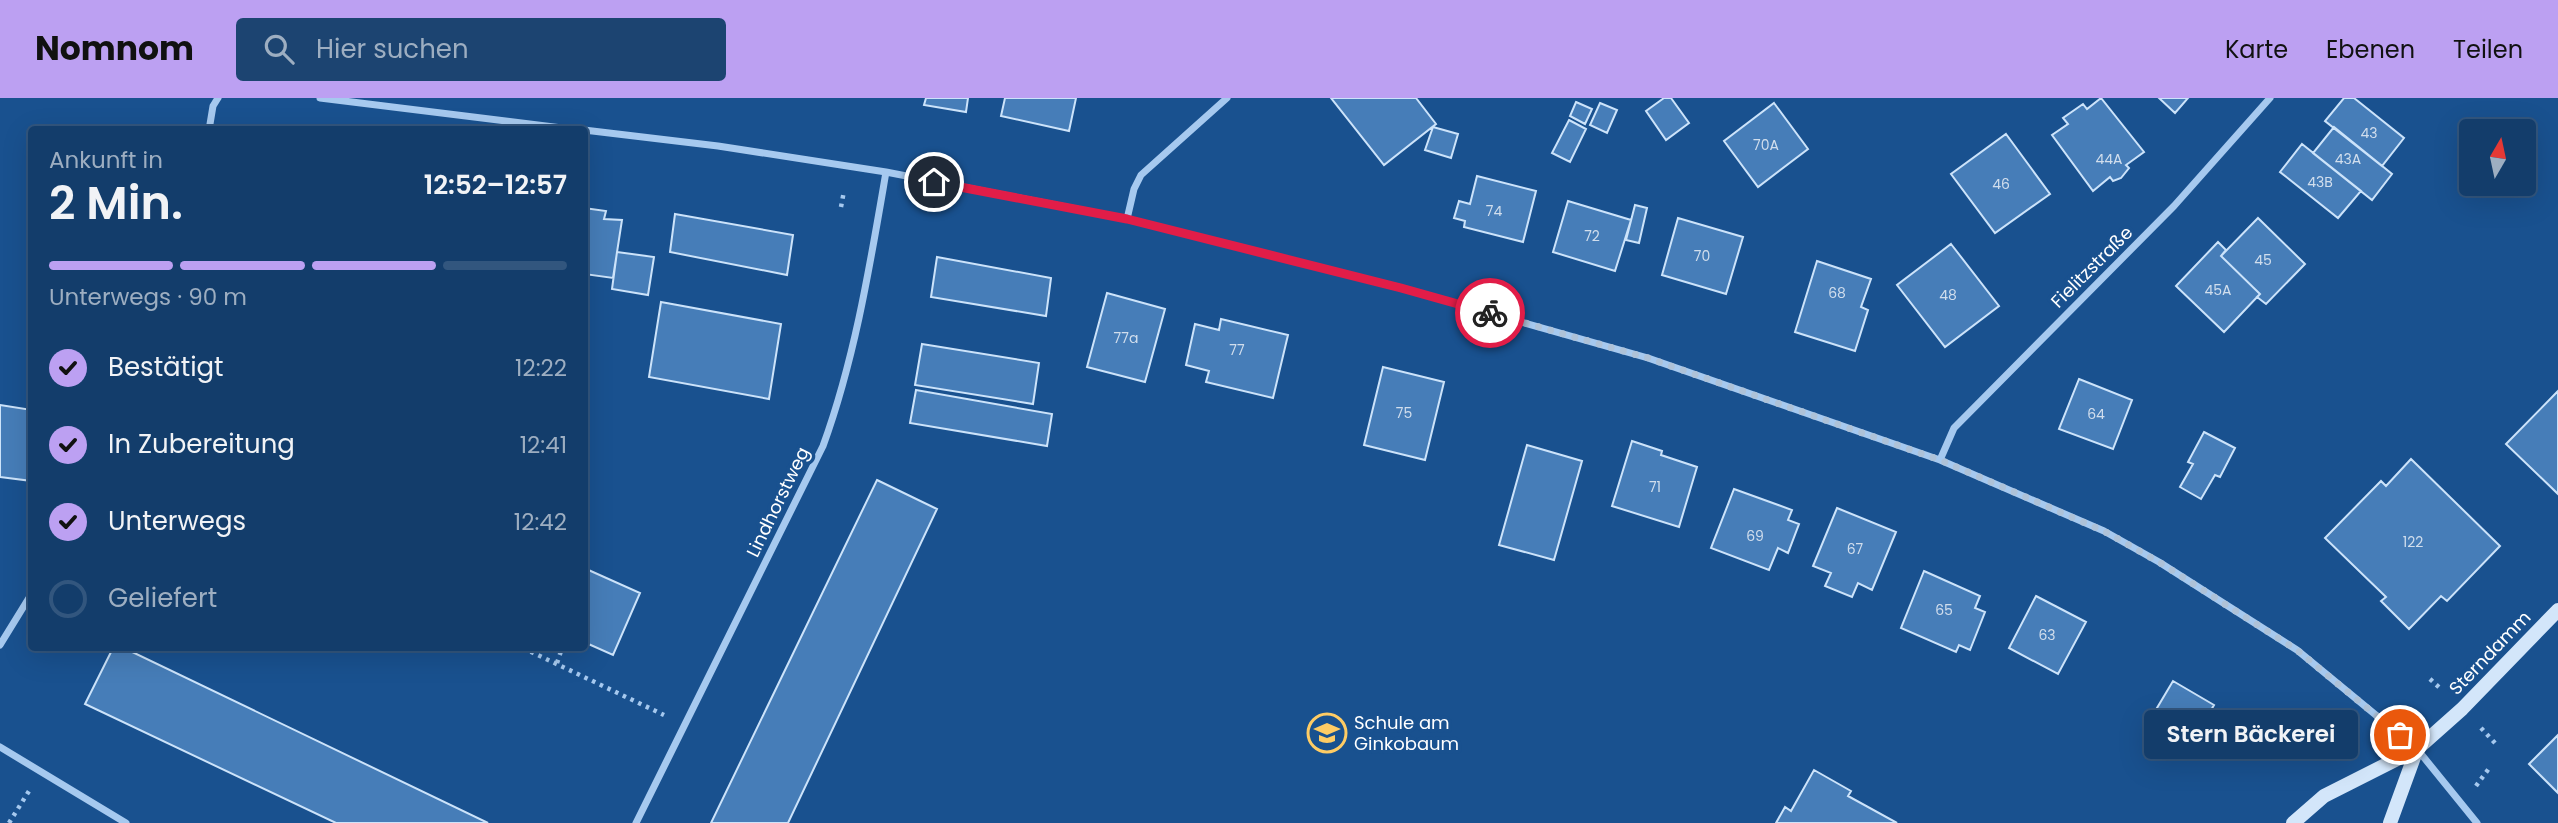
<!DOCTYPE html>
<html lang="de">
<head>
<meta charset="utf-8">
<style>
  body { margin:0; font-family:Poppins,sans-serif; background:#1c4471; color:#f1f3f6; height:100vh; display:flex; flex-direction:column; font-size:26px; white-space:nowrap }
  * { box-sizing:border-box; margin:0 }
  p { font-size:23px; color:#9daec1 }
  .icon { flex:none; width:38px; height:38px; fill:none; stroke:currentColor; stroke-width:2; stroke-linecap:round; stroke-linejoin:round }
  .map { position:relative; flex:1; overflow:hidden }
  .details { position:absolute; left:28px; top:28px; width:560px; height:525px; display:flex; flex-direction:column; background:#133d6b; border-radius:7px; box-shadow:0 7px 28px #0002,0 0 0 2px #32567e }
  .details>* { flex:none }
  .needle { width:46px; rotate:9deg }
  .buttons { position:absolute; left:2459px; top:21px; display:grid; gap:14px }
  .buttons a { display:grid; place-items:center; width:77px; height:77px; border-radius:7px; background:#133d6b; box-shadow:0 7px 28px #0002,0 0 0 2px #32567e; font-size:35px }
  .pin { position:absolute; display:grid; place-items:center; width:60px; height:60px; color:#fff; margin:-30px; border:4px solid #fff; border-radius:50%; box-shadow:0 2px 7px #0007 }
  .courier { position:absolute; display:grid; place-items:center; width:70px; height:70px; margin:-35px; border:5px solid #e11d48; border-radius:50%; background:#fff; color:#222; box-shadow:0 2px 9px #0007 }
  .bubble { position:absolute; height:49px; border-radius:7px; background:#133d6b; box-shadow:0 7px 28px #0002,0 0 0 2px #32567e; font-size:23px; font-weight:600; line-height:49px; text-align:center }
  .head em { font-style:normal; font-weight:600 }
  .head div { display:flex; flex-direction:column-reverse }
  .head { display:flex; align-items:center; justify-content:space-between; height:119px; padding:0 21px }
  h1 { font-size:46px; font-weight:600; line-height:52px }
  .bar { display:grid; grid-template-columns:repeat(4,1fr); gap:10px 7px; align-content:center; height:84px; padding:0 21px }
  .bar i { height:9px; border-radius:5px; background:#32567e }
  .bar .active { background:#bca0f2 }
  .bar p { grid-column:span 4 }
  ol { padding:0 21px; list-style:none }
  li { display:flex; align-items:center; gap:21px; height:77px }
  li p { margin-inline-start:auto }
  li .icon { padding:7px; border-radius:50%; background:#bca0f2; color:#111; stroke-width:4 }
  li:last-child { color:#9daec1 }
  li i { width:38px; height:38px; border:4px solid #32567e; border-radius:50% }
  header { display:flex; align-items:center; gap:42px; box-sizing:border-box; height:98px; padding:0 35px; background:#bca0f2; color:#111 }
  header strong { font-size:33px }
  nav { display:flex; gap:38px; margin-inline-start:auto; font-size:24px }
  .search { width:490px; height:63px; background:#1c4471; display:flex; align-items:center; gap:18px; box-sizing:border-box; padding:0 24px; border-radius:7px; color:#9daec1; font-size:26px }
  .map>svg:first-child { display:block }
  .building { fill:#467db8; stroke:#cce3fa; stroke-width:2 }
  .lines { fill:none; stroke-linecap:round; stroke-linejoin:round }
  .path { stroke:#a6c9ef; stroke-width:4.5; stroke-dasharray:3.5 5; stroke-linecap:butt }
  .street { stroke:#a6c9ef; stroke-width:7 }
  .secondary { stroke:#d3e6fa; stroke-width:14 }
  .done { stroke:#aec2d8; stroke-width:7; stroke-dasharray:0 12.6 }
  .route { stroke:#e11d48; stroke-width:9 }
  .labels { text-anchor:middle; stroke-width:7; stroke-linejoin:round; paint-order:stroke }
  .number-label { font-size:14px; fill:#d1deed }
  .street-label { font-size:18px; fill:#fff; stroke:#19518f }
  .poi-label { font-size:18px; fill:#fff; stroke:#19518f; text-anchor:start }
</style>
</head>
<body>
<header>
<strong>Nomnom</strong>
<div class="search"><svg class="icon" aria-label="search" viewBox="0 0 24 24"><circle cx="10" cy="10" r="6"/><path d="M15 15l6 6"/></svg>Hier suchen</div>
<nav><a>Karte</a><a>Ebenen</a><a>Teilen</a></nav>
</header>
<div class="map">
<svg width="2558" height="725" viewBox="0 0 2558 725">
  <rect width="100%" height="100%" fill="#19518f"/>
  <path class="building" d="M926,0H968L966,14L924,7Z
    M1005,0H1076L1069,33L1001,18Z
    M1331,0H1416L1436,26L1384,67Z
    M1664,0H1671L1689,25L1666,42L1646,13Z
    M2101,0L2144,54L2126,67L2129,70L2121,80L2113,83L2110,79L2093,93L2052,37L2068,26L2063,20L2083,6L2087,11Z
    M2159,0H2188L2175,15Z
    M2344,0H2354L2404,40L2382,68L2325,23Z
    M1576,4L1592,11L1585,26L1570,18Z
    M1600,5L1617,12L1607,35L1590,27Z
    M1774,5L1808,51L1758,89L1724,43Z
    M1569,22L1586,31L1570,64L1552,55Z
    M1433,29L1458,36L1451,60L1425,52Z
    M2334,29L2392,76L2372,102L2313,55Z
    M2006,36L2050,96L1995,135L1951,76Z
    M2302,46L2361,93L2338,120L2280,74Z
    M1477,78L1536,93L1523,144L1464,129L1465,123L1454,120L1459,103L1470,106Z
    M1568,103L1631,122L1615,173L1553,154Z
    M1635,107L1647,110L1639,145L1626,142Z
    M584,110L606,113L604,121L622,122L613,180L584,176Z
    M675,116L793,137L787,177L670,154Z
    M1678,120L1743,139L1726,196L1662,177Z
    M2258,120L2305,166L2266,206L2257,199L2260,196L2221,158Z
    M2218,144L2226,152L2221,158L2260,196L2224,234L2176,188Z
    M1951,146L1999,208L1945,249L1897,187Z
    M617,154L654,159L648,197L612,191Z
    M937,159L1051,180L1046,218L931,199Z
    M1817,163L1871,181L1861,209L1868,212L1855,253L1795,234Z
    M1107,195L1165,211L1145,284L1087,269Z
    M661,204L781,226L769,301L649,279Z
    M1221,221L1288,237L1273,300L1206,284L1209,273L1186,267L1195,226L1219,232Z
    M922,246L1039,265L1033,306L915,287Z
    M1383,269L1444,284L1425,362L1364,347Z
    M2079,281L2132,302L2113,351L2059,331Z
    M916,292L1052,316L1047,348L910,325Z
    M2558,293V396L2506,346Z
    M0,307L32,312V383L0,379Z
    M2204,334L2235,350L2220,379L2215,377L2201,401L2180,389L2193,366L2188,364Z
    M1632,343L1662,353L1661,357L1697,369L1679,429L1612,408Z
    M1527,347L1582,363L1554,462L1499,447Z
    M2411,361L2500,448L2447,503L2441,498L2409,531L2381,503L2386,499L2325,440L2381,383L2386,388Z
    M877,382L937,411L788,725H711Z
    M1734,391L1792,412L1788,422L1799,426L1788,455L1778,450L1769,472L1711,450Z
    M1837,410L1896,434L1872,492L1858,485L1852,499L1825,488L1831,475L1813,468Z
    M584,470L640,495L613,557L584,544Z
    M1924,473L1980,498L1975,510L1985,514L1970,552L1959,547L1956,554L1901,530Z
    M2036,498L2086,524L2058,576L2009,550Z
    M113,550H124L488,725H336L85,606Z
    M2173,583L2214,607L2198,634L2157,610Z
    M2558,637V695L2529,666Z
    M1814,672L1851,693L1848,698L1897,725H1776L1785,709L1791,713Z"/>
  <g class="lines">
    <path class="path" d="M841,109L844,93
      M523,550L664,617
      M557,565L562,550
      M2430,581L2442,592
      M2481,630L2495,645
      M2476,688L2490,669
      M9,725L29,693"/>
    <path class="street" d="M320,0L578,32
      M209,32L213,8L218,0
      M584,32L718,48L886,74L1127,121L1401,190L1648,260L1940,362L2104,433L2159,464L2297,552L2417,651L2477,725
      M1127,121L1134,91L1141,77L1227,0
      M1940,362L1954,330L2174,108L2270,0
      M0,547L32,495
      M0,649L126,725
      M636,725L823,348C855,260 870,167 886,74"/>
    <path class="secondary" d="M2293,725L2324,698L2417,651L2462,611L2558,512
      M2390,725L2417,651"/>
  </g>
  <g class="lines">
    <path class="done" d="M1490,215L1648,260L1940,362L2104,433L2159,464L2297,552L2400,637"/>
    <path class="route" d="M934,84L1127,121L1401,190L1490,215"/>
  </g>
  <defs>
    <symbol id="school-ring" viewBox="-11 -11 22 22"><circle r="9.5" fill="#19518f" stroke="#ffcc64" stroke-width="1.5"/><path d="M0-5L7-2L0 1L-7-2ZM-4 1L0 2.5L4 1V4Q0 6-4 4Z" fill="#ffcc64"/></symbol>
  </defs>
  <g fill-rule="evenodd">
    <use href="#school-ring" x="1305" y="613" width="44" height="44"/>
  </g>
  <g class="labels">
    <g class="number-label">
      <text x="2369" y="40">43</text>
      <text x="1766" y="52">70A</text>
      <text x="2109" y="66">44A</text>
      <text x="2348" y="66">43A</text>
      <text x="2320" y="89">43B</text>
      <text x="2001" y="91">46</text>
      <text x="1494" y="118">74</text>
      <text x="1592" y="143">72</text>
      <text x="1702" y="163">70</text>
      <text x="2263" y="167">45</text>
      <text x="2218" y="197">45A</text>
      <text x="1837" y="200">68</text>
      <text x="1948" y="202">48</text>
      <text x="1126" y="245">77a</text>
      <text x="1237" y="257">77</text>
      <text x="1404" y="320">75</text>
      <text x="2096" y="321">64</text>
      <text x="1655" y="394">71</text>
      <text x="1755" y="443">69</text>
      <text x="2413" y="449">122</text>
      <text x="1855" y="456">67</text>
      <text x="1944" y="517">65</text>
      <text x="2047" y="542">63</text>
    </g>
    <g class="street-label">
      <text transform="translate(2092 169) rotate(-45)" y="6">Fielitzstraße</text>
      <text transform="translate(778 404) rotate(-64)" y="6">Lindhorstweg</text>
      <text transform="translate(2490 555) rotate(-46)" y="6">Sterndamm</text>
    </g>
    <g class="poi-label">
      <text x="1354" y="631">Schule am<tspan x="1354" dy="21">Ginkobaum</tspan></text>
    </g>
  </g>
</svg>
<div class="buttons">
<a><svg class="needle" viewBox="-14 -14 28 28"><path d="M0-13l5 13h-10z" fill="#e53935"/><path d="M0 13l5-13h-10z" fill="#9daec1"/></svg></a>
</div>
<div class="pin" style="left:2400px;top:637px;background:#ea580c"><svg class="icon" aria-label="bag" viewBox="0 0 24 24"><path d="M5 8h14l-1 12H6zM9 8a3 3 0 0 1 6 0"/></svg></div>
<div class="pin" style="left:934px;top:84px;background:#1f2937"><svg class="icon" aria-label="home" viewBox="0 0 24 24"><path d="M3 11l9-7 9 7M6 9v11h12V9"/></svg></div>
<div class="courier" style="left:1490px;top:215px"><svg class="icon" aria-label="bike" viewBox="0 0 24 24"><circle cx="6" cy="16" r="4"/><circle cx="18" cy="16" r="4"/><path d="M6 16l4-8h5l3 8M10 8l3 8H6M13 5h3"/></svg></div>
<div class="bubble" style="left:2144px;top:612px;width:214px">Stern Bäckerei</div>
<section class="details">
<div class="head"><div><h1>2 Min.</h1><p>Ankunft in</p></div><em>12:52–12:57</em></div>
<div class="bar"><i class="active"></i><i class="active"></i><i class="active"></i><i></i><p>Unterwegs · 90 m</p></div>
<ol>
<li><svg class="icon" aria-label="check" viewBox="0 0 24 24"><path d="M5 12l5 5 9-10"/></svg>Bestätigt<p>12:22</p></li>
<li><svg class="icon" aria-label="check" viewBox="0 0 24 24"><path d="M5 12l5 5 9-10"/></svg>In Zubereitung<p>12:41</p></li>
<li><svg class="icon" aria-label="check" viewBox="0 0 24 24"><path d="M5 12l5 5 9-10"/></svg>Unterwegs<p>12:42</p></li>
<li><i></i>Geliefert</li>
</ol>
</section>
</div>
</body>
</html>
